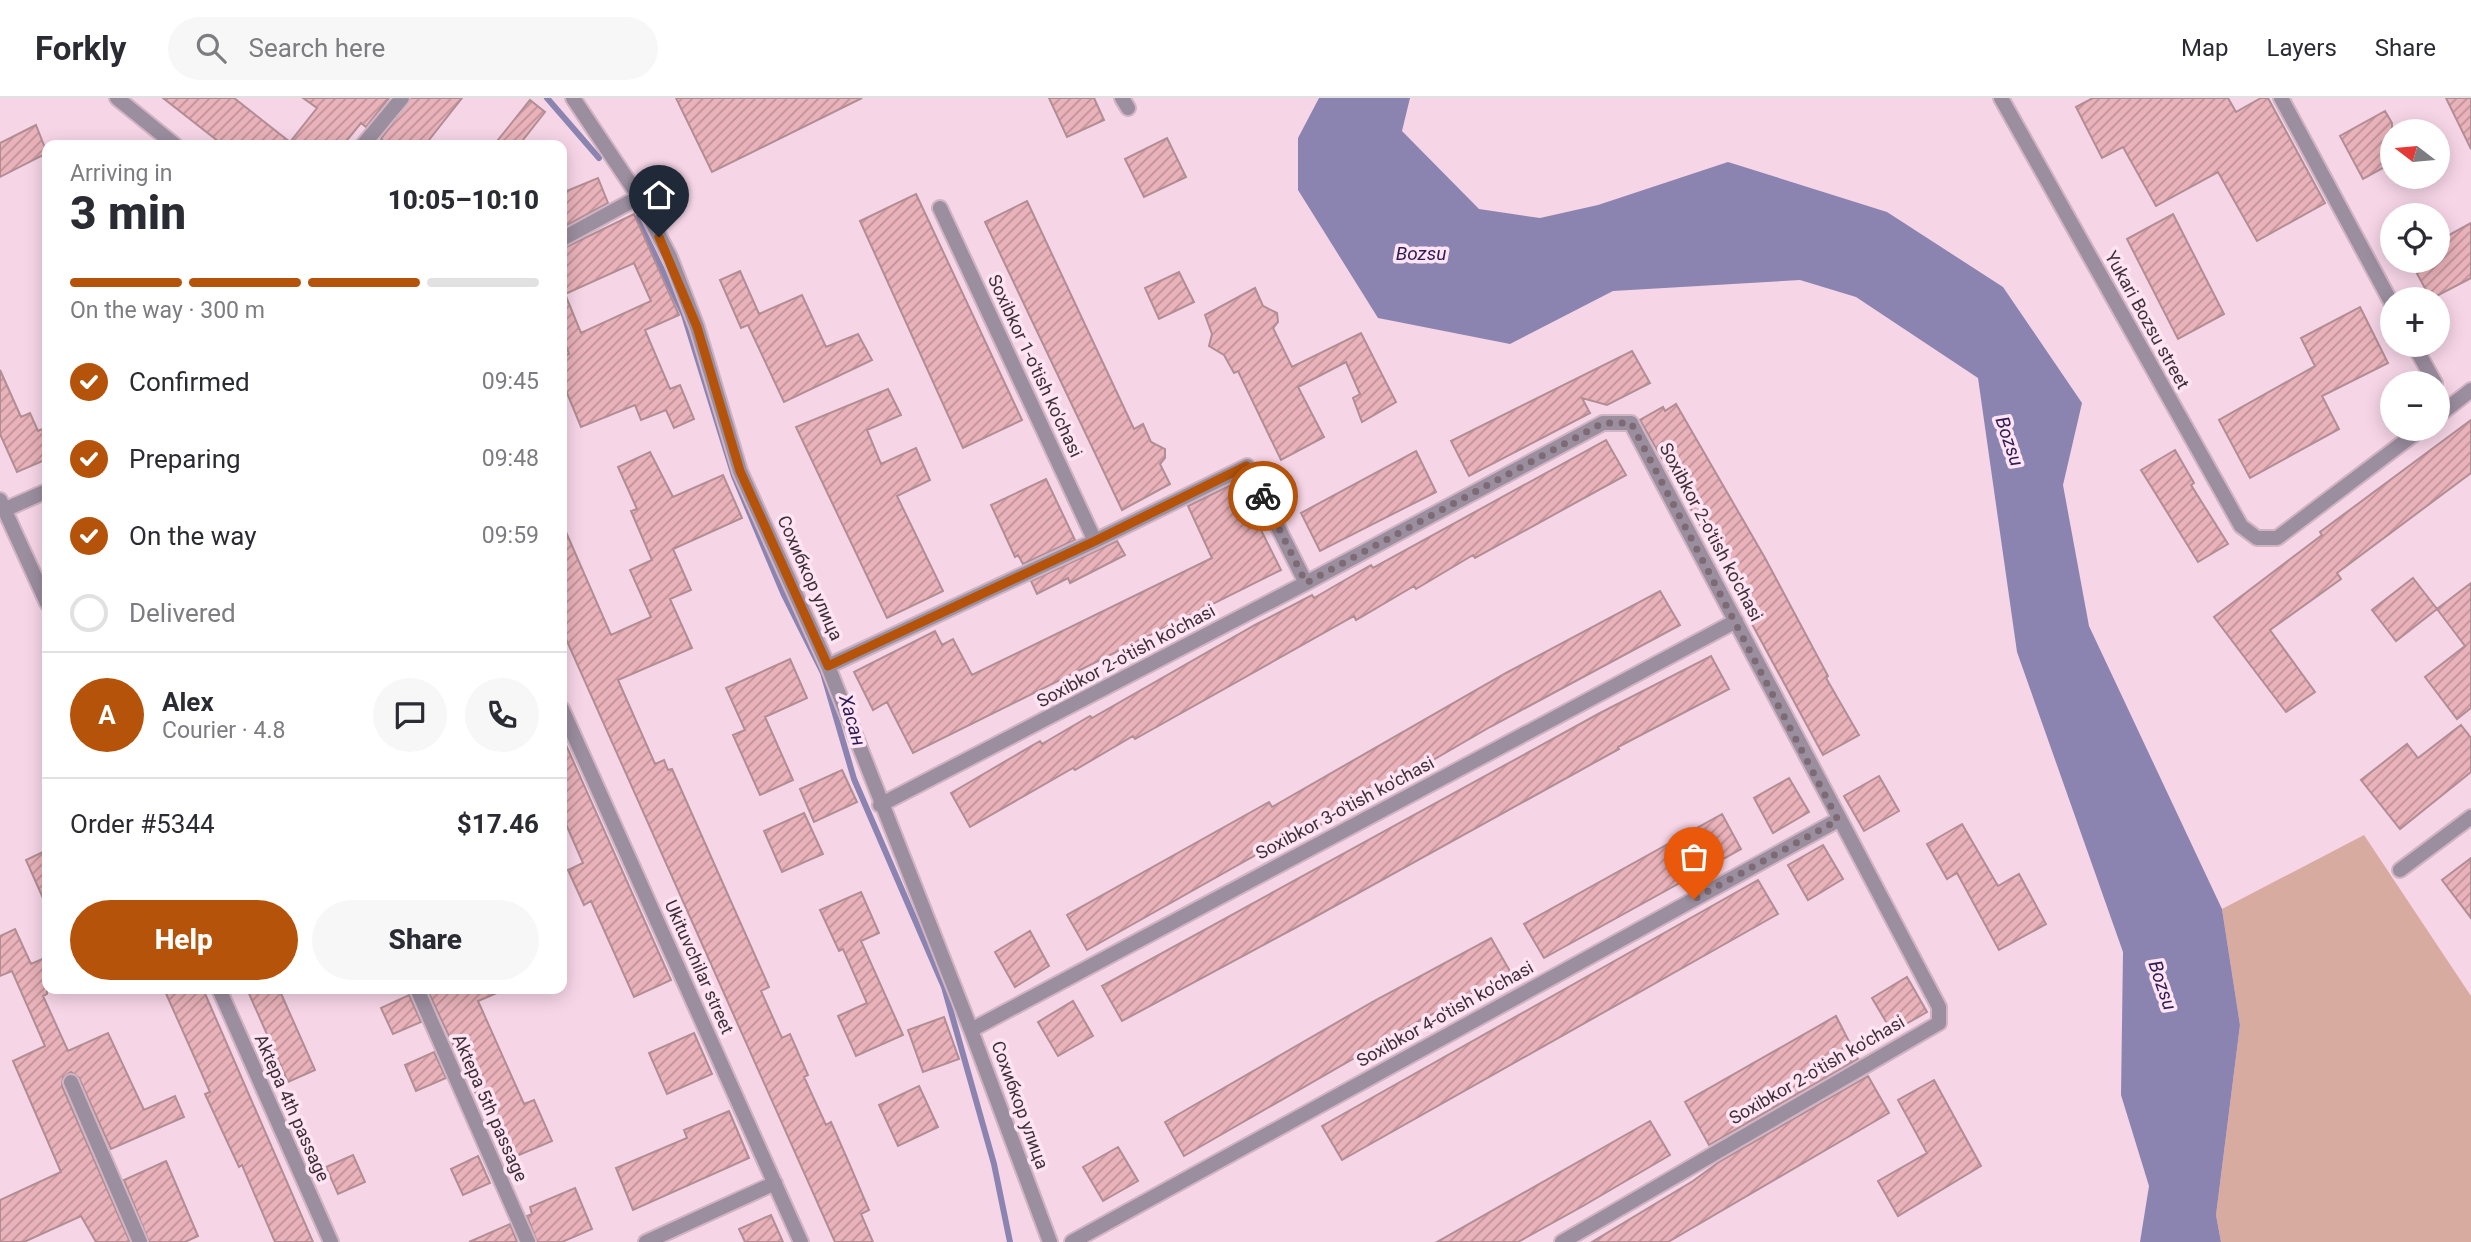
<!DOCTYPE html>
<html lang="en">
<head>
<meta charset="utf-8">
<style>
  body { margin:0; font-family:Roboto,sans-serif; background:#f7f7f7; color:#2b2b33; height:100vh; display:flex; flex-direction:column; font-size:26px; white-space:nowrap }
  * { box-sizing:border-box; margin:0 }
  p { font-size:23px; color:#7c7c81 }
  .icon { flex:none; width:38px; height:38px; fill:none; stroke:currentColor; stroke-width:2; stroke-linecap:round; stroke-linejoin:round }
  .map { position:relative; flex:1; overflow:hidden }
  .details { position:absolute; left:42px; top:42px; width:525px; height:854px; display:flex; flex-direction:column; background:#fff; border-radius:14px; box-shadow:0 4px 18px #0003 }
  .details>* { flex:none }
  .needle { width:46px; rotate:286deg }
  .buttons { position:absolute; left:2380px; top:21px; display:grid; gap:14px }
  .buttons a { display:grid; place-items:center; width:70px; height:70px; border-radius:50%; background:#fff; box-shadow:0 4px 18px #0003; font-size:35px }
  .pin { position:absolute; display:grid; place-items:center; width:60px; height:60px; color:#fff; margin:-72px -30px; border-radius:50% 50% 50% 0; rotate:-45deg; box-shadow:0 0 7px #0007 }
  .pin .icon { rotate:45deg }
  .courier { position:absolute; display:grid; place-items:center; width:70px; height:70px; margin:-35px; border:5px solid #b45309; border-radius:50%; background:#fff; color:#222; box-shadow:0 2px 9px #0007 }
  .overview em { font-style:normal; font-weight:800 }
  .overview div { display:flex; flex-direction:column-reverse }
  .overview { display:flex; align-items:center; justify-content:space-between; height:119px; padding:0 28px }
  h1 { font-size:46px; font-weight:800; line-height:52px }
  .bar { display:grid; grid-template-columns:repeat(4,1fr); gap:10px 7px; align-content:center; height:84px; padding:0 28px }
  .bar i { height:9px; border-radius:5px; background:#e1e1e2 }
  .bar .current { background:#b45309 }
  .bar p { grid-column:span 4 }
  .line { display:flex; align-items:center; gap:18px; padding:0 28px; border-top:2px solid #e1e1e2 }
  .line div { flex:1 }
  .round { display:grid; place-items:center; flex:none; width:74px; height:74px; border-radius:37px; background:#f7f7f7 }
  ol { padding:0 28px; list-style:none }
  li { display:flex; align-items:center; gap:21px; height:77px }
  li p { margin-inline-start:auto }
  li .icon { padding:7px; border-radius:50%; background:#b45309; color:#fff; stroke-width:4 }
  li:last-child { color:#7c7c81 }
  li i { width:38px; height:38px; border:4px solid #e1e1e2; border-radius:50% }
  .action { display:flex; gap:14px; margin-top:auto; padding:14px 28px }
  .action a { flex:1; height:80px; border-radius:42px; background:#b45309; color:#fff; font-size:28px; font-weight:800; line-height:80px; text-align:center }
  .action a+a { background:#f7f7f7; color:#2b2b33 }
  header { display:flex; align-items:center; gap:42px; box-sizing:border-box; height:98px; padding:0 35px; background:#fff; border-bottom:2px solid #e1e1e2 }
  header strong { font-size:33px }
  nav { display:flex; gap:38px; margin-inline-start:auto; font-size:24px }
  .search { width:490px; height:63px; background:#f7f7f7; display:flex; align-items:center; gap:18px; box-sizing:border-box; padding:0 24px; border-radius:38px; color:#7c7c81; font-size:26px }
  .map>svg:first-child { display:block }
  .green { fill:#d7aba0 }
  .water { fill:#8c84b0 }
  .lines { fill:none; stroke-linecap:round; stroke-linejoin:round }
  .stream { stroke:#8c84b0; stroke-width:6 }
  .building { fill:url(#building-hatch); stroke:#b18e93; stroke-width:2; fill-rule:evenodd }
  .minor-casing { stroke:#d1b4c4; stroke-width:18 }
  .minor { stroke:#9b8e9f; stroke-width:14 }
  .done { stroke:#7e6a75; stroke-width:7; stroke-dasharray:0 12.6 }
  .route { stroke:#b45309; stroke-width:9 }
  .labels { text-anchor:middle; stroke-width:7; stroke-linejoin:round; paint-order:stroke }
  .street-label { font-size:18px; fill:#3d3038; stroke:#ffe4f3 }
  .water-label { font-size:19px; font-style:italic; fill:#2c1c53; stroke:#ffe4f3 }
</style>
</head>
<body>
<header>
<strong>Forkly</strong>
<div class="search"><svg class="icon" aria-label="search" viewBox="0 0 24 24"><circle cx="10" cy="10" r="6"/><path d="M15 15l6 6"/></svg>Search here</div>
<nav><a>Map</a><a>Layers</a><a>Share</a></nav>
</header>
<div class="map">
<svg width="2471" height="1144" viewBox="0 0 2471 1144">
  <defs>
    <pattern id="building-hatch" width="6" height="6" patternUnits="userSpaceOnUse" patternTransform="scale(1.75)"><rect width="6" height="6" fill="#eab2ba"/><path d="M-1 1l2-2M0 6l6-6M5 7l2-2" fill="none" stroke="#bf9198"/></pattern>
  </defs>
  <rect width="100%" height="100%" fill="#f6d5e7"/>
  <path class="green" d="M2364,737L2471,898V1144H2221L2216,1117L2240,927L2222,811Z"/>
  <path class="water" d="M1319,0H1410L1402,33L1479,111L1540,120L1598,107L1728,64L1887,114L2003,189L2082,305L2063,387L2089,528L2222,811L2240,927L2216,1117L2221,1144H2140L2149,1088L2121,997L2123,854L2017,554L1978,280L1856,199L1800,182L1613,193L1510,246L1378,220L1298,92V40Z"/>
  <g class="lines">
    <path class="stream" d="M547,0L599,60
      M637,120L684,217L734,378L784,497L823,575L854,681L944,889L994,1066L1010,1144"/>
  </g>
  <path class="building" d="M163,0H234L290,44L317,10L303,0H389L366,29L361,25L343,47H223Z
    M411,0H462L425,47H389L381,41Z
    M676,0H862L712,74Z
    M1049,0H1094L1104,22L1067,39Z
    M2093,0H2228L2236,14L2261,0H2268L2325,105L2257,143L2218,74L2156,108L2123,49L2102,60L2076,9Z
    M2446,0H2471V51Z
    M530,2L545,14L519,47H494Z
    M2385,13L2392,25V65L2363,81L2340,38Z
    M36,27L47,55L0,79V45Z
    M1167,40L1186,79L1144,99L1125,61Z
    M598,80L608,105L562,130V95Z
    M916,96L1022,322L963,350L860,123Z
    M1027,103L1134,331L1143,326L1151,344L1165,351V360L1160,366L1170,386L1122,412L985,124Z
    M634,116L679,217L645,232L670,291L680,287L694,321L674,330L666,312L641,322L635,307L581,329L562,283V259L569,256L562,237V151ZM634,165L651,203L581,235L565,196Z
    M2173,116L2224,216L2178,241L2127,141Z
    M2471,125V180L2431,201L2410,163H2438V143Z
    M740,173L759,216L802,197L826,249L858,236L872,262L784,304L748,227L741,230L720,182Z
    M1179,174L1194,204L1159,221L1145,190Z
    M1255,190L1263,208L1277,215L1278,224L1273,230L1292,269L1361,235L1396,304L1362,324L1353,300L1360,296L1346,264L1298,289L1324,339L1281,362L1238,273L1234,275L1224,257L1209,248L1212,236L1205,217Z
    M2360,209L2388,265L2322,298L2339,331L2250,380L2219,322L2315,268L2301,240Z
    M1632,253L1650,285L1607,307L1582,300L1590,315L1469,378L1451,343Z
    M0,272L21,319L30,315L38,333L47,329V361L17,374L0,336Z
    M888,291L901,317L867,332L881,366L916,350L930,382L897,398L943,493L887,520L796,329Z
    M1676,306L1765,460L1828,578L1826,580L1859,637L1823,657L1739,502L1742,501L1640,322L1663,309L1665,313Z
    M2471,322V375L2337,475L2341,481L2270,532L2315,594L2286,614L2214,519L2322,437L2320,434Z
    M1606,342L1626,377L1475,460L1473,457L1416,491L1414,488L1356,522L1354,518L1135,641L1133,638L1075,672L1073,670L970,729L951,695L1040,643L1042,646L1090,618L1092,620L1255,527L1312,497L1314,500L1371,467L1373,470Z
    M2175,352L2194,385L2191,387L2228,446L2198,464L2141,372Z
    M1416,353L1436,394L1320,453L1301,415Z
    M650,354L673,399L723,377L742,420L673,451L691,492L670,501L692,550L618,582L655,666L664,662L668,672L672,671L769,889L761,893L782,940L790,936L808,977L804,979L826,1027L831,1024L849,1065L869,1112L861,1116L873,1144H835L562,532V425L611,537L651,519L630,472L652,462L631,413L637,411L618,369Z
    M1046,381L1075,442L1023,466L1018,457L1015,459L991,407Z
    M1243,381L1256,407L1250,410L1281,472L913,655L887,604L873,612L854,574L935,533L942,547L953,541L972,577L1212,460L1188,408Z
    M1117,443L1125,457L1070,485L1068,480L1037,496L1031,483Z
    M2413,480L2437,511L2396,543L2372,512Z
    M2471,485V610L2457,621L2425,579L2465,548L2437,511Z
    M1660,493L1680,527L1490,629L1319,728L1316,723L1087,852L1067,817L1269,704L1272,709L1506,575Z
    M1711,558L1729,591L1618,649L1619,651L1295,830L1122,923L1102,888L1600,615Z
    M790,561L807,600L765,619L793,682L760,697L733,637L745,632L726,590Z
    M2461,627L2471,640V674L2400,731L2361,682L2407,646L2418,660Z
    M562,638L671,882L634,899L591,803L584,807L568,772L583,765L562,717Z
    M842,672L857,704L814,724L800,691Z
    M1879,678L1899,713L1864,733L1844,698Z
    M1789,680L1809,714L1773,735L1754,700Z
    M804,715L823,756L782,774L764,733Z
    M1722,716L1741,751L1544,860L1524,826Z
    M1962,726L1998,788L2019,776L2046,826L1999,852L1957,775L1947,781L1927,746Z
    M1823,747L1843,781L1808,802L1788,767Z
    M47,752V809L26,762Z
    M2471,760V820L2442,782Z
    M1758,782L1778,816L1342,1062L1322,1028Z
    M861,794L879,835L861,843L903,937L856,958L838,918L867,905L843,851L839,853L820,812Z
    M15,831L31,866L47,859V896L43,898L68,953L108,935L144,1012L175,998L184,1019L111,1051L79,980L71,974L63,979L62,988L130,1144H96L81,1118L24,1144H0V1102L61,1074L13,963L45,948L12,873L0,878V838Z
    M1030,833L1049,868L1015,889L995,854Z
    M1491,840L1511,875L1419,923L1184,1058L1165,1024L1374,903Z
    M1907,879L1927,914L1892,934L1872,900Z
    M164,891H203L313,1144H275L242,1067L239,1069L205,996L210,994Z
    M247,891H279L315,972L288,984Z
    M427,891H506L478,903L524,1006L534,1002L552,1043L507,1062Z
    M409,897L421,924L393,936L381,910Z
    M1073,903L1093,938L1058,958L1038,924Z
    M1836,918L1858,961L1709,1047L1685,1004Z
    M944,919L959,961L923,974L908,932Z
    M694,935L712,976L667,996L649,955Z
    M434,954L446,980L416,993L405,967Z
    M1868,978L1889,1015L1668,1144H1592L1693,1083L1719,1064Z
    M1934,982L1981,1068L1898,1118L1878,1083L1927,1055L1898,1002Z
    M919,988L938,1029L898,1048L879,1007Z
    M729,1013L749,1060L633,1112L616,1070L687,1040L684,1032Z
    M1650,1023L1670,1057L1583,1108L1518,1144H1437Z
    M1118,1049L1138,1083L1103,1103L1083,1069Z
    M353,1057L365,1084L338,1096L326,1069Z
    M478,1058L490,1085L463,1097L451,1071Z
    M166,1063L198,1138L185,1144H149L124,1082Z
    M575,1090L592,1131L562,1144H537L527,1118L532,1116L530,1109Z
    M771,1117L783,1144H745L739,1131Z
    M510,1126L517,1144H469Z"/>
  <g class="lines">
    <defs>
      <path id="minor" d="M117,0L175,47
        M573,0L639,99L670,159L697,229L740,373L828,568L971,932L1050,1144
        M1122,0L1128,10
        M2001,0L2241,428L2257,440H2277L2421,331
        M2281,0L2392,206
        M363,47L402,0
        M940,110L1095,443
        M562,141L639,99
        M2414,247L2435,285
        M2438,318L2471,292
        M0,402L47,505
        M6,411L47,393
        M828,568L1095,443L1247,368L1306,485
        M562,611L801,1144
        M880,707L1306,485L1603,325H1631L1939,909V925L1562,1144
        M2400,772L2471,719
        M219,891L331,1144
        M417,891L528,1144
        M971,932L1736,523
        M71,984L140,1144
        M646,1144L775,1085
        M1072,1144L1838,722"/>
    </defs>
    <use href="#minor" class="minor-casing"/>
    <use href="#minor" class="minor"/>
  </g>
  <g class="lines">
    <path class="done" d="M1263,398L1306,485L1603,325H1631L1838,722L1694,801"/>
    <path class="route" d="M659,139L697,229L740,373L828,568L1095,443L1246,368L1263,398"/>
  </g>
  <g class="labels">
    <g class="street-label">
      <text transform="translate(2147 222) rotate(61)" y="6">Yukari Bozsu street</text>
      <text transform="translate(1035 268) rotate(65)" y="6">Soxibkor 1-o'tish ko'chasi</text>
      <text transform="translate(1711 434) rotate(62)" y="6">Soxibkor 2-o'tish ko'chasi</text>
      <text transform="translate(810 480) rotate(66)" y="6">Сохибкор улица</text>
      <text transform="translate(1126 558) rotate(-28)" y="6">Soxibkor 2-o'tish ko'chasi</text>
      <text transform="translate(1345 710) rotate(-28)" y="6">Soxibkor 3-o'tish ko'chasi</text>
      <text transform="translate(699 869) rotate(66)" y="6">Ukituvchilar street</text>
      <text transform="translate(1445 916) rotate(-29)" y="6">Soxibkor 4-o'tish ko'chasi</text>
      <text transform="translate(1817 972) rotate(-30)" y="6">Soxibkor 2-o'tish ko'chasi</text>
      <text transform="translate(1020 1007) rotate(70)" y="6">Сохибкор улица</text>
      <text transform="translate(292 1010) rotate(66)" y="6">Aktepa 4th passage</text>
      <text transform="translate(490 1010) rotate(66)" y="6">Aktepa 5th passage</text>
    </g>
    <g class="water-label">
      <text x="1421" y="162">Bozsu</text>
      <text transform="translate(2010 343) rotate(71)" y="7">Bozsu</text>
      <text transform="translate(853 622) rotate(74)" y="7">Хасан</text>
      <text transform="translate(2163 887) rotate(71)" y="7">Bozsu</text>
    </g>
  </g>
</svg>
<div class="buttons">
<a><svg class="needle" viewBox="-14 -14 28 28"><path d="M0-13l5 13h-10z" fill="#e53935"/><path d="M0 13l5-13h-10z" fill="#7c7c81"/></svg></a>
<a><svg class="icon" aria-label="locate" viewBox="0 0 24 24"><circle cx="12" cy="12" r="6"/><path d="M12 2v4M12 18v4M2 12h4M18 12h4"/></svg></a>
<a>+</a>
<a>−</a>
</div>
<div class="pin" style="left:1694px;top:801px;background:#ea580c"><svg class="icon" aria-label="bag" viewBox="0 0 24 24"><path d="M5 8h14l-1 12H6zM9 8a3 3 0 0 1 6 0"/></svg></div>
<div class="pin" style="left:659px;top:139px;background:#1f2937"><svg class="icon" aria-label="home" viewBox="0 0 24 24"><path d="M3 11l9-7 9 7M6 9v11h12V9"/></svg></div>
<div class="courier" style="left:1263px;top:398px"><svg class="icon" aria-label="bike" viewBox="0 0 24 24"><circle cx="6" cy="16" r="4"/><circle cx="18" cy="16" r="4"/><path d="M6 16l4-8h5l3 8M10 8l3 8H6M13 5h3"/></svg></div>
<section class="details">
<div class="overview"><div><h1>3 min</h1><p>Arriving in</p></div><em>10:05–10:10</em></div>
<div class="bar"><i class="current"></i><i class="current"></i><i class="current"></i><i></i><p>On the way · 300 m</p></div>
<ol>
<li><svg class="icon" aria-label="check" viewBox="0 0 24 24"><path d="M5 12l5 5 9-10"/></svg>Confirmed<p>09:45</p></li>
<li><svg class="icon" aria-label="check" viewBox="0 0 24 24"><path d="M5 12l5 5 9-10"/></svg>Preparing<p>09:48</p></li>
<li><svg class="icon" aria-label="check" viewBox="0 0 24 24"><path d="M5 12l5 5 9-10"/></svg>On the way<p>09:59</p></li>
<li><i></i>Delivered</li>
</ol>
<div class="line" style="height:126px"><b class="round" style="background:#b45309;color:#fff">A</b><div><b>Alex</b><p>Courier · 4.8</p></div><a class="round"><svg class="icon" aria-label="chat" viewBox="0 0 24 24"><path d="M4 5h16v11H9l-5 4z"/></svg></a><a class="round"><svg class="icon" aria-label="phone" viewBox="0 0 24 24"><path d="M5 4h4l2 5-3 2q2 4 5 5l2-3 5 2v4C11 20 4 13 5 4z"/></svg></a></div>
<div class="line" style="height:91px"><div>Order #5344</div><b>$17.46</b></div>
<div class="action"><a>Help</a><a>Share</a></div>
</section>
</div>
</body>
</html>
